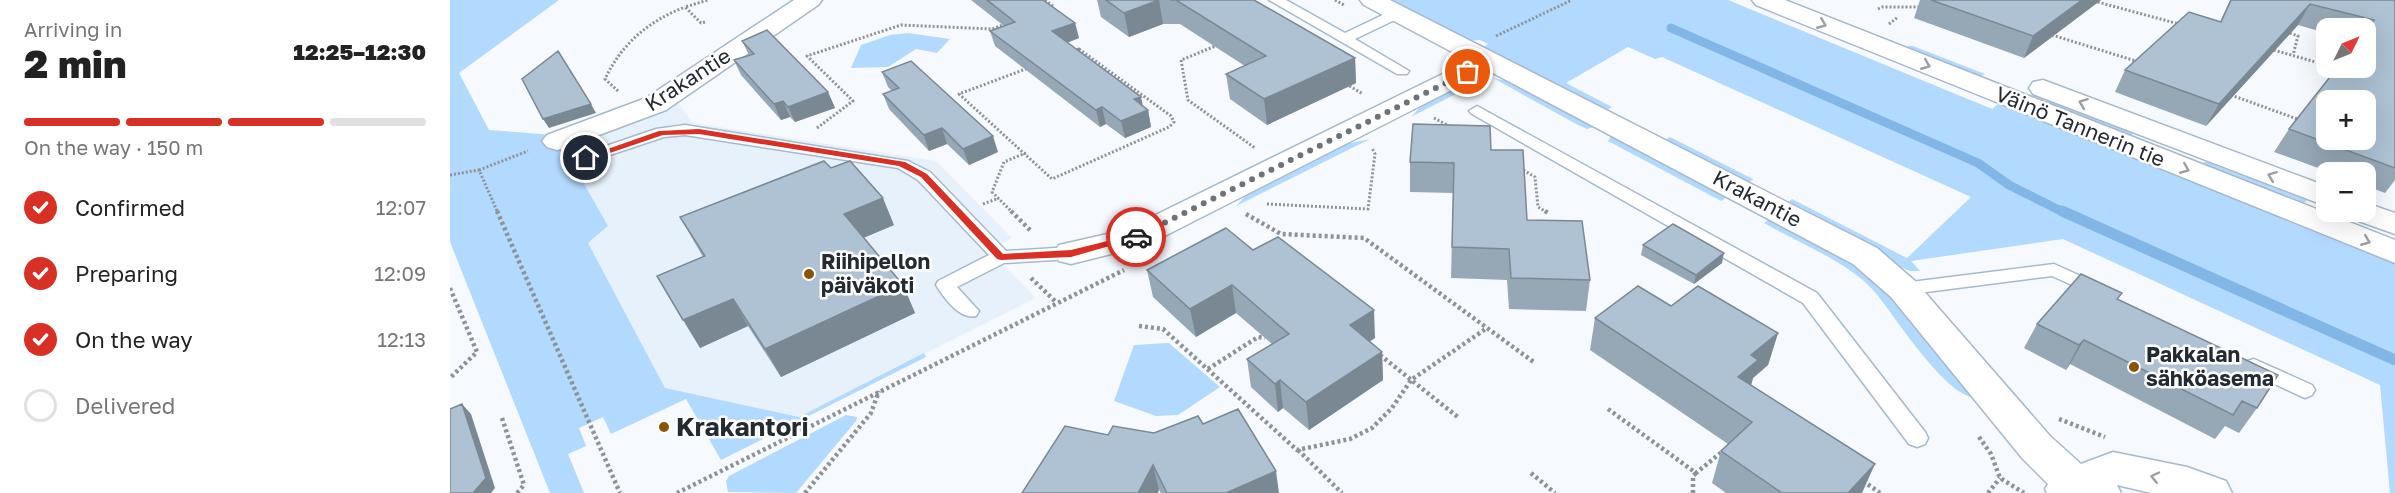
<!DOCTYPE html>
<html lang="en">
<head>
<meta charset="utf-8">
<style>
  body { margin:0; font-family:"Golos Text",sans-serif; background:#f6f6f6; color:#222; height:100vh; display:flex; flex-direction:column; font-size:22px; white-space:nowrap }
  * { box-sizing:border-box; margin:0 }
  p { font-size:20px; color:#767676 }
  .icon { flex:none; width:33px; height:33px; fill:none; stroke:currentColor; stroke-width:2; stroke-linecap:round; stroke-linejoin:round }
  .map { position:relative; flex:1; overflow:hidden }
  .panel { display:flex; flex-direction:column; background:#fff; width:450px }
  .panel>* { flex:none }
  .needle { width:39px; rotate:47deg }
  .tools { position:absolute; left:1866px; top:18px; display:grid; gap:12px }
  .tools a { display:grid; place-items:center; width:60px; height:60px; border-radius:12px; background:#fff; box-shadow:0 6px 24px #0002; font-size:30px }
  .pin { position:absolute; display:grid; place-items:center; width:51px; height:51px; color:#fff; margin:-26px; border:3px solid #fff; border-radius:50%; box-shadow:0 2px 6px #0007 }
  .courier { position:absolute; display:grid; place-items:center; width:60px; height:60px; margin:-30px; border:4px solid #d93025; border-radius:50%; background:#fff; color:#222; box-shadow:0 2px 8px #0007 }
  .head em { font-style:normal; font-weight:800 }
  .head div { display:flex; flex-direction:column-reverse }
  .head { display:flex; align-items:center; justify-content:space-between; height:102px; padding:0 24px }
  h1 { font-size:39px; font-weight:800; line-height:45px }
  .bar { display:grid; grid-template-columns:repeat(4,1fr); gap:9px 6px; align-content:center; height:72px; padding:0 24px }
  .bar i { height:8px; border-radius:4px; background:#e0e0e0 }
  .bar .selected { background:#d93025 }
  .bar p { grid-column:span 4 }
  ol { padding:0 24px; list-style:none }
  li { display:flex; align-items:center; gap:18px; height:66px }
  li p { margin-inline-start:auto }
  li .icon { padding:6px; border-radius:50%; background:#d93025; color:#fff; stroke-width:4 }
  li:last-child { color:#767676 }
  li i { width:33px; height:33px; border:3px solid #e0e0e0; border-radius:50% }
  main { display:flex; flex:1; min-height:0 }
  .map>svg:first-child { display:block }
  .built { fill:#e6f1fb }
  .green { fill:#b2d9fe }
  .lines { fill:none; stroke-linecap:round; stroke-linejoin:round }
  .stream-far1 { stroke:#82b6e7; stroke-width:9 }
  .stream { stroke:#82b6e7; stroke-width:11 }
  .lane-casing { stroke:#a6b9cb; stroke-width:3 }
  .street-casing { stroke:#a6b9cb; stroke-width:3 }
  .secondary-casing { stroke:#a6b9cb; stroke-width:3 }
  .path-far1 { stroke:#8d9298; stroke-width:3; stroke-dasharray:2 2; stroke-linecap:butt }
  .path { stroke:#8d9298; stroke-width:4.5; stroke-dasharray:3 3; stroke-linecap:butt }
  .lane { fill:#fff; fill-rule:evenodd }
  .street { fill:#fff; fill-rule:evenodd }
  .secondary { fill:#fff; fill-rule:evenodd }
  .wall { fill:#96a7b6 }
  .shaded-wall { fill:#7a8894 }
  .building { fill:#aec2d4; stroke:#7a8894; stroke-width:1.5; fill-rule:evenodd }
  .oneway { stroke:#9c9fa2 }
  .route { fill:#d93025 }
  .done { stroke:#6d7379; stroke-width:6; stroke-dasharray:0 10.8 }
  .poi-dot { fill:#8a5404; stroke:#fff; stroke-width:2 }
  .labels { text-anchor:middle; stroke-width:5; stroke-linejoin:round; paint-order:stroke }
  .street-label { font-size:21px; fill:#232a31; stroke:#fff }
  .poi-label { font-size:21px; font-weight:bold; fill:#232a31; stroke:#fff; text-anchor:start }
  .near-poi-label { font-size:26px; font-weight:bold; fill:#232a31; stroke:#fff; text-anchor:start }
</style>
</head>
<body>
<main>
<section class="panel">
<div class="head"><div><h1>2 min</h1><p>Arriving in</p></div><em>12:25–12:30</em></div>
<div class="bar"><i class="selected"></i><i class="selected"></i><i class="selected"></i><i></i><p>On the way · 150 m</p></div>
<ol>
<li><svg class="icon" aria-label="check" viewBox="0 0 24 24"><path d="M5 12l5 5 9-10"/></svg>Confirmed<p>12:07</p></li>
<li><svg class="icon" aria-label="check" viewBox="0 0 24 24"><path d="M5 12l5 5 9-10"/></svg>Preparing<p>12:09</p></li>
<li><svg class="icon" aria-label="check" viewBox="0 0 24 24"><path d="M5 12l5 5 9-10"/></svg>On the way<p>12:13</p></li>
<li><i></i>Delivered</li>
</ol>
</section>
<div class="map">
<svg width="1945" height="493" viewBox="0 0 1945 493">
  <rect width="100%" height="100%" fill="#f6fafe"/>
  <path class="built" d="M224,99L243,123L486,161L562,238L539,250L586,298L349,417L215,389L138,243L158,226L112,145Z"/>
  <path class="green" d="M0,0H109L9,73L39,130L104,135L111,143L158,226L138,243L215,388L349,417L474,353L476,357L271,460L236,399L161,434L153,417L129,428L136,446L118,454L134,493H100L0,242Z
    M939,0H1278L1542,109L1548,104L1613,124L1945,257V493H1940L1930,385L1613,239L1461,261L1470,271H1460L1448,266L1336,204L1342,199L1457,258L1521,197L1212,57L1205,59L1178,47L1116,83L1162,107L1155,111L1035,50L1034,47L1038,44L1030,40L1018,41Z
    M458,33L500,39L487,53L466,49L438,67L401,68L411,45L440,35Z
    M1458,46H1463L1535,74L1529,77L1457,49Z
    M1043,78L1062,82L1147,126L1137,129L1128,125Z
    M1016,81L1023,85L961,117L975,102Z
    M1601,99L1686,132L1680,136L1596,103L1597,100Z
    M1162,134L1280,195L1271,201L1158,141Z
    M1220,137L1303,179L1297,185L1214,141Z
    M920,139L786,206L802,189L886,146Z
    M1759,161L1858,199L1853,204L1755,166L1754,162Z
    M1318,220H1325L1399,258L1432,284L1526,398C1494,396 1445,315 1423,290C1398,262 1347,242 1314,223Z
    M719,343L770,387L728,415L706,416L664,401L684,345Z
    M396,415L407,417L406,421L346,493L278,492L276,481L279,476Z"/>
  <g class="lines">
    <path class="stream-far1" d="M1221,28L1528,163L1559,185L1615,213"/>
    <path class="stream" d="M1612,211L1945,360"/>
    <defs>
      <path id="lane" d="M819,0H836L895,33L943,10H953L955,13L953,16L905,39L959,71L957,74H947Z
        M1027,106L1367,293L1475,432L1478,438L1475,444L1467,447L1459,444L1353,303L1022,114L1019,111Z
        M235,125L458,161L480,172L556,251L621,247L627,249L630,253L627,257L621,259L554,263L507,287L529,311L526,316C510,320 494,298 486,285L488,281L539,255L468,180L448,168L235,135L214,137L136,163L128,158L130,155L206,129Z
        M1604,264L1653,286L1655,290L1653,294L1646,296L1602,276L1453,295L1446,293L1444,289L1446,285L1453,283Z
        M1804,359L1862,385L1865,390L1862,395L1855,398L1848,395L1797,371L1794,366L1797,361Z"/>
      <path id="street" d="M344,0H372L368,5L216,110L117,147L107,150L97,147L92,141L97,135L196,98Z
        M910,0H940L1427,248L1465,281L1600,436L1631,464L1663,452L1737,467L1776,481L1782,493H1701L1667,485L1671,493H1597L1595,489L1598,484L1572,458L1441,297L1403,264L1039,71L697,245L621,264L609,261L604,253L609,245L675,230L1019,61L914,5Z"/>
      <path id="secondary" d="M1302,0H1335L1945,240V263L1306,5Z
        M1593,80L1876,186V206L1583,94L1579,88L1583,82Z
        M1916,203L1945,213V234L1903,219L1898,212H1916Z"/>
    </defs>
    <use href="#lane" class="lane-casing"/>
    <use href="#street" class="street-casing"/>
    <use href="#secondary" class="secondary-casing"/>
    <path class="path-far1" d="M595,0L604,7L599,9
      M885,0L894,5
      M1640,0L1729,24
      M1428,9L1432,7H1472
      M255,22L251,23L235,7L258,0
      M1439,24L1448,17
      M1836,32L1848,36L1843,55
      M1602,35L1689,62
      M1046,36L1122,0
      M768,45L731,60L738,100L805,148
      M629,49L721,116L724,122L719,127L602,179L509,94Z
      M1820,49L1876,65
      M896,84L913,94
      M168,91L155,79C172,43 199,21 235,7
      M1781,95L1850,120
      M984,118L999,126
      M367,128L403,101L357,56L451,25L542,29L558,23
      M1070,168L1085,177L1088,207L1098,213
      M29,170L78,151
      M0,175L29,170L48,213
      M533,204L549,198
      M817,204L918,209L925,154L922,148
      M563,213L542,192L554,162L576,153"/>
    <path class="path" d="M47,211L170,493
      M561,211L581,231
      M1095,211L1098,213
      M796,214L831,234L914,238L1085,363
      M581,278L606,302
      M0,288L27,352L0,378
      M689,326L713,329L847,450L900,439L922,428L942,408L961,380L1037,328
      M930,355L1009,418
      M758,369L808,337L815,338
      M1158,409L1246,473L1273,451
      M52,418L74,485L67,493
      M1609,419L1655,437
      M1529,437L1541,454L1550,478L1574,493
      M848,450L892,493
      M1081,473L1105,493
      M1413,481L1430,493
      M227,493L674,270
      M355,493L421,413L429,391
      M1243,493V476L1246,473
      M1538,493L1550,478"/>
    <use href="#lane" class="lane"/>
    <use href="#street" class="street"/>
    <use href="#secondary" class="secondary"/>
  </g>
  <path class="wall" d="M521,0H593L625,23L629,38L617,43L698,110L701,127L675,138L656,124L650,127L545,46L540,31L554,26Z
    M647,0H804L905,58L906,83L817,125L780,99L776,74L795,66L730,24H713L679,37L651,17Z
    M1470,0H1651L1574,58L1464,18Z
    M1780,0H1945V180L1935,193L1916,186V172H1879L1824,152L1839,129L1916,68V28H1876V33L1848,25L1756,126L1665,92L1675,70L1770,22Z
    M292,41L378,92L385,108L345,122L340,117L331,120L291,75L284,60L299,55Z
    M432,72L548,152L519,165L497,144L479,151L439,109L433,94L442,91L438,87Z
    M1041,150L1077,220L1140,280L1136,311L1059,309L1057,280L1001,278L1003,193L960,192V162Z
    M381,168L444,225L413,238L453,285L465,313L331,377L298,326L250,348L253,257L230,217Z
    M1193,245L1272,263L1244,284L1191,255Z
    M803,250L925,338L919,342L932,352L933,380L859,430L833,408L828,412L801,387L797,359L822,344L786,313L746,337L703,297L697,270Z
    M1668,300L1807,408L1789,433L1775,426L1765,439L1620,364L1616,370L1574,348L1587,324Z
    M1145,318L1328,333L1318,365L1303,378L1301,385L1412,493H1276L1262,483L1271,451L1278,444L1140,350Z
    M753,424L829,493H711L709,490L658,435L704,433Z"/>
  <path class="shaded-wall" d="M709,0L713,24L679,37L674,13Z
    M1632,0H1651L1574,58L1583,36Z
    M1860,4L1848,25L1756,126L1769,104Z
    M625,23L629,38L606,47L602,31Z
    M905,58L906,83L817,125L814,99Z
    M378,92L385,108L345,122L338,107Z
    M691,97L694,111L698,110L701,127L675,138L671,121L684,99Z
    M333,101L340,117L331,120L324,104Z
    M141,104L146,113L99,128L93,119Z
    M652,107L656,124L650,127L646,110Z
    M492,128L497,144L479,151L474,135Z
    M543,136L548,152L519,165L513,149Z
    M433,198L444,225L406,241L394,214Z
    M1274,253L1272,263L1244,284L1246,275Z
    M453,285L465,313L331,377L315,349Z
    M782,285L786,313L746,337L740,309Z
    M283,299L298,326L250,348L233,320Z
    M924,310L925,338L901,353L900,325Z
    M1328,333L1318,365L1303,378L1299,392L1288,377L1301,355Z
    M1634,340L1620,364L1616,370L1629,345Z
    M932,352L933,380L859,430L856,402Z
    M830,380L833,408L828,412L825,384Z
    M12,404L21,414L45,488L41,493H23Z
    M1425,464L1412,493H1398Z
    M703,465L709,490L708,493H688Z
    M826,471L829,493H776Z"/>
  <path class="building" d="M537,0H593L625,23L602,31L691,97L684,99L698,110L671,121L652,107L646,110L540,31L565,22Z
    M656,0H709L674,13Z
    M720,0H804L905,58L814,99L776,74L816,56L726,0Z
    M1481,0H1632L1583,36Z
    M1781,0H1945V168L1839,129L1887,68H1916V32L1924,20L1860,4L1769,104L1675,70L1739,12L1771,22ZM1876,100H1916V140H1876Z
    M317,30L378,92L338,107L333,101L324,104L284,60L304,54L292,41Z
    M108,51L141,104L93,119L72,79Z
    M461,61L543,136L513,149L492,128L474,135L433,94L449,88L432,72Z
    M963,124L1040,126L1041,150H1073L1077,220L1132,221L1140,280L1061,278L1059,249L1002,247L1004,163L960,162Z
    M374,161L381,168L400,161L433,198L394,214L453,285L315,349L283,299L233,320L207,276L255,256L230,217Z
    M1223,224L1274,253L1246,275L1193,245Z
    M776,228L803,250L828,237L924,310L900,325L932,352L856,402L830,380L825,384L797,359L839,334L782,285L740,309L697,270Z
    M1631,274L1672,293L1667,299L1828,375L1807,408L1792,401L1783,415L1634,340L1629,345L1587,324Z
    M1188,286L1221,306L1248,286L1328,333L1301,355L1308,360L1288,377L1425,464L1398,493H1332L1271,451L1302,422L1145,318Z
    M12,404L36,478L23,493H0V409Z
    M788,409L826,471L776,493H717L703,465L688,493H572L615,426L658,435L663,426L704,433L748,416L753,424Z"/>
  <defs><path id="oneway-chevron" d="M-2-3.5L2.5 0L-2 3.5" fill="none" stroke-width="1.6" stroke-linecap="round" stroke-linejoin="round" transform="scale(1.5)"/></defs>
  <g class="oneway">
    <use href="#oneway-chevron" transform="translate(1372 24) rotate(22)"/>
    <use href="#oneway-chevron" transform="translate(1476 65) rotate(22)"/>
    <use href="#oneway-chevron" transform="translate(1633 103) rotate(-159)"/>
    <use href="#oneway-chevron" transform="translate(1735 169) rotate(22)"/>
    <use href="#oneway-chevron" transform="translate(1822 176) rotate(-159)"/>
    <use href="#oneway-chevron" transform="translate(1916 241) rotate(22)"/>
    <use href="#oneway-chevron" transform="translate(1705 477) rotate(-168)"/>
  </g>
  <path class="route" d="M249,129L455,162L477,174L553,254L621,250L686,234L691,237L621,257L551,260L547,259L471,177L449,166L249,134L213,135L139,160L132,158L209,131Z"/>
  <g class="lines">
    <path class="done" d="M686,237L1018,72"/>
  </g>
  <g class="poi-dot">
    <circle cx="359" cy="274" r="6"/>
    <circle cx="1684" cy="367" r="6"/>
    <circle cx="214" cy="427" r="6"/>
  </g>
  <g class="labels">
    <g class="street-label">
      <text transform="translate(238 80) rotate(-33)" y="7">Krakantie</text>
      <text transform="translate(1630 127) rotate(22)" y="7">Väinö Tannerin tie</text>
      <text transform="translate(1307 199) rotate(28)" y="7">Krakantie</text>
    </g>
    <g class="poi-label">
      <text x="371" y="269">Riihipellon<tspan x="371" dy="24">päiväkoti</tspan></text>
      <text x="1696" y="362">Pakkalan<tspan x="1696" dy="24">sähköasema</tspan></text>
    </g>
    <g class="near-poi-label">
      <text x="226" y="436">Krakantori</text>
    </g>
  </g>
</svg>
<div class="tools">
<a><svg class="needle" viewBox="-14 -14 28 28"><path d="M0-13l5 13h-10z" fill="#e53935"/><path d="M0 13l5-13h-10z" fill="#767676"/></svg></a>
<a>+</a>
<a>−</a>
</div>
<div class="pin" style="left:1018px;top:72px;background:#ea580c"><svg class="icon" aria-label="bag" viewBox="0 0 24 24"><path d="M5 8h14l-1 12H6zM9 8a3 3 0 0 1 6 0"/></svg></div>
<div class="pin" style="left:136px;top:158px;background:#1f2937"><svg class="icon" aria-label="home" viewBox="0 0 24 24"><path d="M3 11l9-7 9 7M6 9v11h12V9"/></svg></div>
<div class="courier" style="left:686px;top:237px"><svg class="icon" aria-label="car" viewBox="0 0 24 24"><path d="M5 17H2v-5l4-1 3-4h7l3 4 3 1v5h-3M9 17h6M6 11h13"/><circle cx="7" cy="17" r="2"/><circle cx="17" cy="17" r="2"/></svg></div>
</div>
</main>
</body>
</html>
